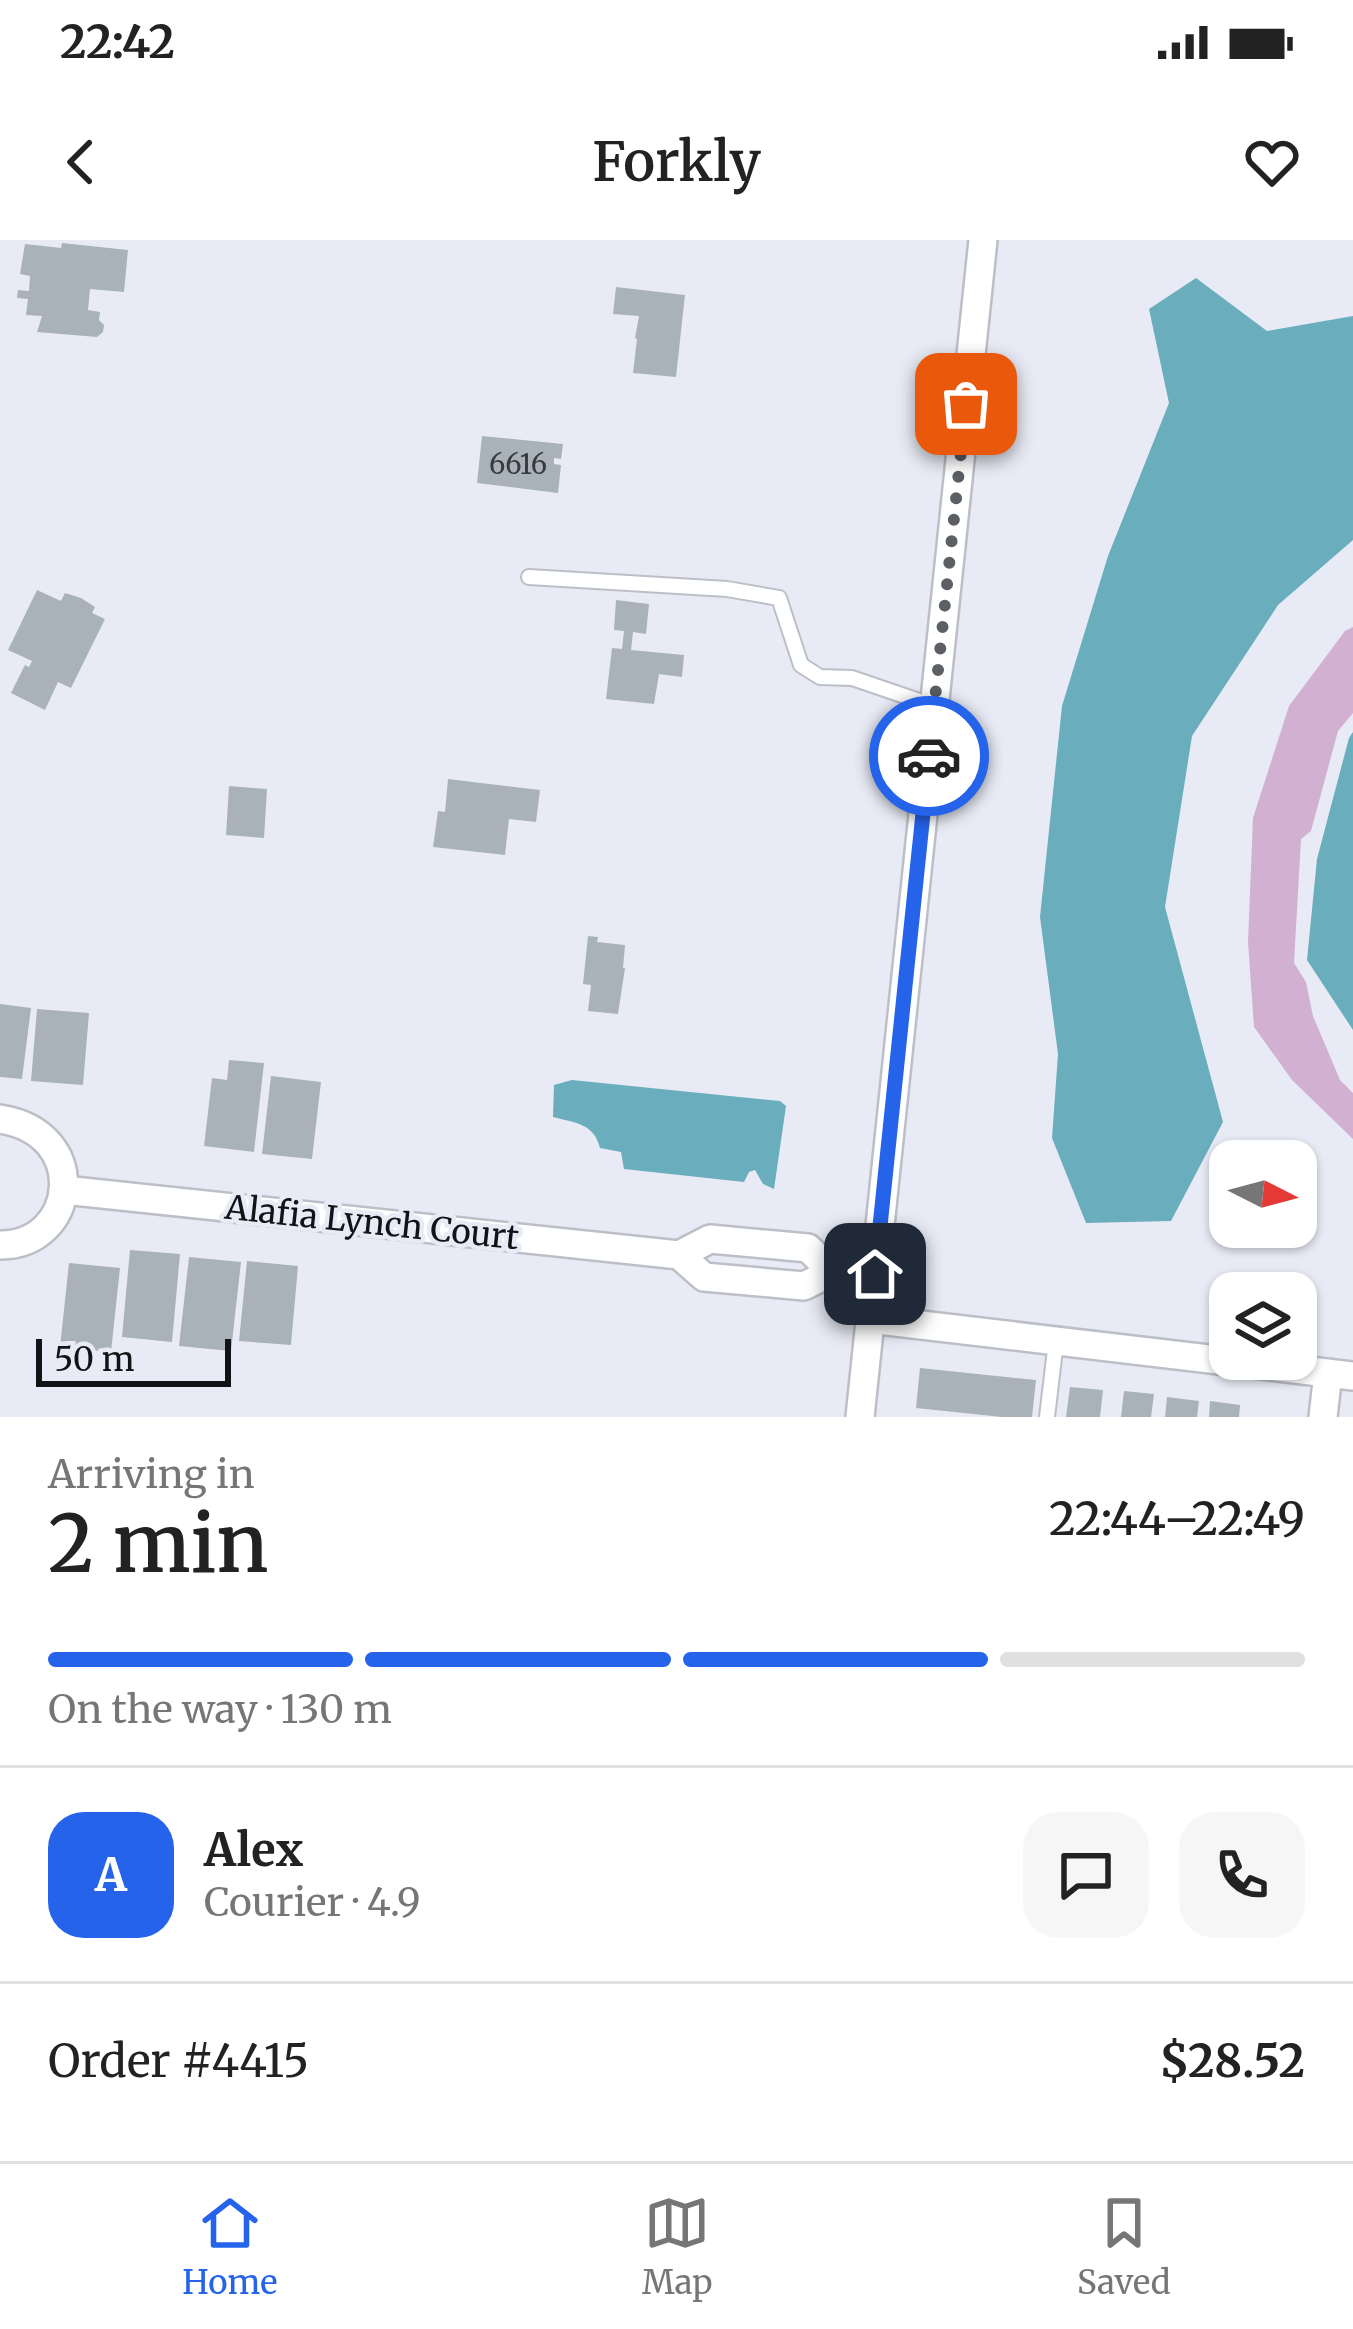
<!DOCTYPE html>
<html lang="en">
<head>
<meta charset="utf-8">
<style>
  body { margin:0; font-family:Merriweather,serif; background:#f6f6f6; color:#222; height:100vh; display:flex; flex-direction:column; font-size:45px; white-space:nowrap }
  * { box-sizing:border-box; margin:0 }
  p { font-size:39px; color:#767676 }
  .icon { flex:none; width:66px; height:66px; fill:none; stroke:currentColor; stroke-width:2; stroke-linecap:round; stroke-linejoin:round }
  .map { position:relative; height:1177px; overflow:hidden }
  .panel { display:flex; flex-direction:column; background:#fff; flex:1 }
  .panel>* { flex:none }
  .needle { width:78px; rotate:96deg }
  .controls { position:absolute; left:1209px; top:900px; display:grid; gap:24px }
  .controls a { display:grid; place-items:center; width:108px; height:108px; border-radius:24px; background:#fff; box-shadow:0 3px 9px #0004; font-size:60px }
  .scale { position:absolute; left:36px; bottom:30px; width:195px; box-sizing:border-box; padding-left:12px; border:6px solid #111316; border-top:0; font-size:33px; line-height:42px; white-space:nowrap; color:#111316; -webkit-text-stroke:9px #e8ebf5; paint-order:stroke }
  .pin { position:absolute; display:grid; place-items:center; width:102px; height:102px; color:#fff; margin:-51px; border-radius:24px; box-shadow:0 6px 18px #0006 }
  .courier { position:absolute; display:grid; place-items:center; width:120px; height:120px; margin:-60px; border:9px solid #2563eb; border-radius:50%; background:#fff; color:#222; box-shadow:0 3px 15px #0007 }
  .summary em { font-style:normal; font-weight:600 }
  .summary div { display:flex; flex-direction:column-reverse }
  .summary { display:flex; align-items:center; justify-content:space-between; height:204px; padding:0 48px }
  h1 { font-size:78px; font-weight:600; line-height:90px }
  .bar { display:grid; grid-template-columns:repeat(4,1fr); gap:18px 12px; align-content:center; height:144px; padding:0 48px }
  .bar i { height:15px; border-radius:9px; background:#e0e0e0 }
  .bar .selected { background:#2563eb }
  .bar p { grid-column:span 4 }
  .line { display:flex; align-items:center; gap:30px; padding:0 48px; border-top:3px solid #e0e0e0 }
  .line div { flex:1 }
  .round { display:grid; place-items:center; flex:none; width:126px; height:126px; border-radius:36px; background:#f6f6f6 }
  .status { display:flex; justify-content:space-between; align-items:center; height:84px; padding:0 60px; background:#fff; direction:ltr }
  .status svg { height:33px; fill:currentColor }
  header { display:flex; justify-content:space-between; align-items:center; height:156px; padding:0 48px; background:#fff; font-size:54px; font-weight:600 }
  .tab-bar { display:flex; justify-content:space-around; align-items:center; height:168px; border-top:3px solid #e0e0e0; background:#fff; font-size:33px; color:#767676 }
  .tab-bar a { display:grid; justify-items:center; gap:6px }
  .tab-bar .selected { color:#2563eb }
  .map>svg:first-child { display:block }
  .green { fill:#d1b0d2 }
  .water { fill:#6aadbd }
  .building { fill:#aab2b9 }
  .lines { fill:none; stroke-linecap:round; stroke-linejoin:round }
  .lane-casing { stroke:#bcbfc8; stroke-width:18 }
  .street-casing { stroke:#bcbfc8; stroke-width:32 }
  .lane { stroke:#fff; stroke-width:14 }
  .street { stroke:#fff; stroke-width:27 }
  .done { stroke:#5c5f64; stroke-width:12; stroke-dasharray:0 21.6 }
  .route { stroke:#2563eb; stroke-width:15 }
  .labels { text-anchor:middle; stroke-width:9; stroke-linejoin:round; paint-order:stroke }
  .number-label { font-size:27px; fill:#373b3f }
  .street-label { font-size:33px; fill:#111316; stroke:#e8ebf5 }
</style>
</head>
<body>
<div class="status"><b>22:42</b><svg viewBox="0 0 49 12"><path d="M0 12V9h3v3zM5 12V6h3v6zM10 12V3h3v9zM15 12V0h3v12zM26 1h20v11H26zM47 4h2v5h-2z"/></svg></div>
<header><svg class="icon" aria-label="back" viewBox="0 0 24 24"><path d="M15 5l-7 7 7 7"/></svg>Forkly<svg class="icon" aria-label="heart" viewBox="0 0 24 24"><path d="M12 20l-8-8c-3-5 5-10 8-4 3-6 11-1 8 4z"/></svg></header>
<div class="map">
<svg width="1353" height="1177" viewBox="0 0 1353 1177">
  <rect width="100%" height="100%" fill="#e8ebf5"/>
  <path class="green" d="M1353,387V473L1338,491L1311,591L1301,599L1294,723L1306,742L1313,776L1340,840L1353,853V899L1292,840L1254,787L1248,702L1253,578L1289,466L1345,391Z"/>
  <path class="water" d="M1196,38L1267,91L1353,76V300L1278,365L1192,496L1165,667L1223,882L1171,981L1086,983L1052,898L1058,814L1040,677L1062,466L1108,316L1169,163L1149,69Z
    M1353,492V790L1307,720L1317,619L1349,498Z
    M572,840L780,861L786,866L774,949L763,944L755,930L749,932L744,942L624,929L621,912L600,908C594,883 575,883 553,877L554,845Z"/>
  <path class="building" d="M62,3L128,10L124,52L90,49L88,70L100,72L99,80L104,85L103,92L97,97L37,92L42,76L26,75L28,59L17,58L18,50L29,51L30,36L20,34L25,4L61,8Z
    M616,47L685,55L676,137L633,133L637,99L635,98L639,76L613,74Z
    M482,196L563,204L561,219L554,218V224L561,225L558,253L477,243Z
    M37,350L61,361L65,353L81,358L95,367L92,373L105,379L71,448L58,442L45,470L11,453L25,425L29,427L32,421L8,410Z
    M616,360L649,364L646,394L633,392L631,410L684,415L682,437L659,434L654,464L606,459L612,408L622,409L624,391L614,390Z
    M448,539L540,550L536,582L509,579L505,615L433,607L438,571L445,572Z
    M229,546L267,549L264,598L226,595Z
    M588,696L598,697L597,702L625,705L623,728H625L618,774L588,771L591,745L583,744Z
    M0,764L31,768L22,839L0,837Z
    M37,769L89,773L83,845L31,841Z
    M229,820L264,823L254,912L204,906L212,838L227,840Z
    M271,836L321,842L312,919L262,914Z
    M130,1010L180,1014L172,1102L122,1097Z
    M189,1017L241,1022L231,1111L179,1106Z
    M247,1021L298,1026L291,1105L239,1101Z
    M69,1023L120,1028L111,1112L60,1107Z
    M920,1128L1036,1140L1032,1177H1002L916,1168Z
    M1070,1147L1103,1150L1100,1177H1066Z
    M1124,1151L1154,1154L1151,1177H1121Z
    M1167,1157L1199,1161L1197,1177H1165Z
    M1210,1161L1240,1165L1239,1177H1209Z"/>
  <g class="lines">
    <defs>
      <path id="lane" d="M529,337L727,349L779,358L801,425L820,437L852,438L934,466
        M1047,1177L1056,1101"/>
      <path id="street" d="M0,879C92,893 77,1006 0,1005
        M64,950L679,1015L710,999L808,1008L832,1032
        M679,1015L704,1037L804,1046L832,1032L871,1033
        M870,1079L1353,1136
        M860,1177L983,0
        M1323,1177L1328,1133"/>
    </defs>
    <use href="#lane" class="lane-casing"/>
    <use href="#street" class="street-casing"/>
    <use href="#lane" class="lane"/>
    <use href="#street" class="street"/>
  </g>
  <g class="lines">
    <path class="done" d="M929,516L966,164"/>
    <path class="route" d="M875,1034L929,516"/>
  </g>
  <g class="labels">
    <g class="number-label">
      <text x="518" y="234">6616</text>
    </g>
    <g class="street-label">
      <text transform="translate(372 982) rotate(6)" y="12">Alafia Lynch Court</text>
    </g>
  </g>
</svg>
<div class="controls">
<a><svg class="needle" viewBox="-14 -14 28 28"><path d="M0-13l5 13h-10z" fill="#e53935"/><path d="M0 13l5-13h-10z" fill="#767676"/></svg></a>
<a><svg class="icon" aria-label="layers" viewBox="0 0 24 24"><path d="M12 4l9 5-9 5-9-5zM3 14l9 5 9-5"/></svg></a>
</div>
<div class="scale">50 m</div>
<div class="pin" style="left:966px;top:164px;background:#ea580c"><svg class="icon" aria-label="bag" viewBox="0 0 24 24"><path d="M5 8h14l-1 12H6zM9 8a3 3 0 0 1 6 0"/></svg></div>
<div class="pin" style="left:875px;top:1034px;background:#1f2937"><svg class="icon" aria-label="home" viewBox="0 0 24 24"><path d="M3 11l9-7 9 7M6 9v11h12V9"/></svg></div>
<div class="courier" style="left:929px;top:516px"><svg class="icon" aria-label="car" viewBox="0 0 24 24"><path d="M5 17H2v-5l4-1 3-4h7l3 4 3 1v5h-3M9 17h6M6 11h13"/><circle cx="7" cy="17" r="2"/><circle cx="17" cy="17" r="2"/></svg></div>
</div>
<section class="panel">
<div class="summary"><div><h1>2 min</h1><p>Arriving in</p></div><em>22:44–22:49</em></div>
<div class="bar"><i class="selected"></i><i class="selected"></i><i class="selected"></i><i></i><p>On the way · 130 m</p></div>
<div class="line" style="height:216px"><b class="round" style="background:#2563eb;color:#fff">A</b><div><b>Alex</b><p>Courier · 4.9</p></div><a class="round"><svg class="icon" aria-label="chat" viewBox="0 0 24 24"><path d="M4 5h16v11H9l-5 4z"/></svg></a><a class="round"><svg class="icon" aria-label="phone" viewBox="0 0 24 24"><path d="M5 4h4l2 5-3 2q2 4 5 5l2-3 5 2v4C11 20 4 13 5 4z"/></svg></a></div>
<div class="line" style="height:156px"><div>Order #4415</div><b>$28.52</b></div>
</section>
<nav class="tab-bar">
<a class="selected"><svg class="icon" aria-label="home" viewBox="0 0 24 24"><path d="M3 11l9-7 9 7M6 9v11h12V9"/></svg>Home</a>
<a><svg class="icon" aria-label="map" viewBox="0 0 24 24"><path d="M3 6l6-2 6 2 6-2v14l-6 2-6-2-6 2zM9 4v14M15 6v14"/></svg>Map</a>
<a><svg class="icon" aria-label="saved" viewBox="0 0 24 24"><path d="M7 4h10v16l-5-4-5 4z"/></svg>Saved</a>
</nav>
</body>
</html>
